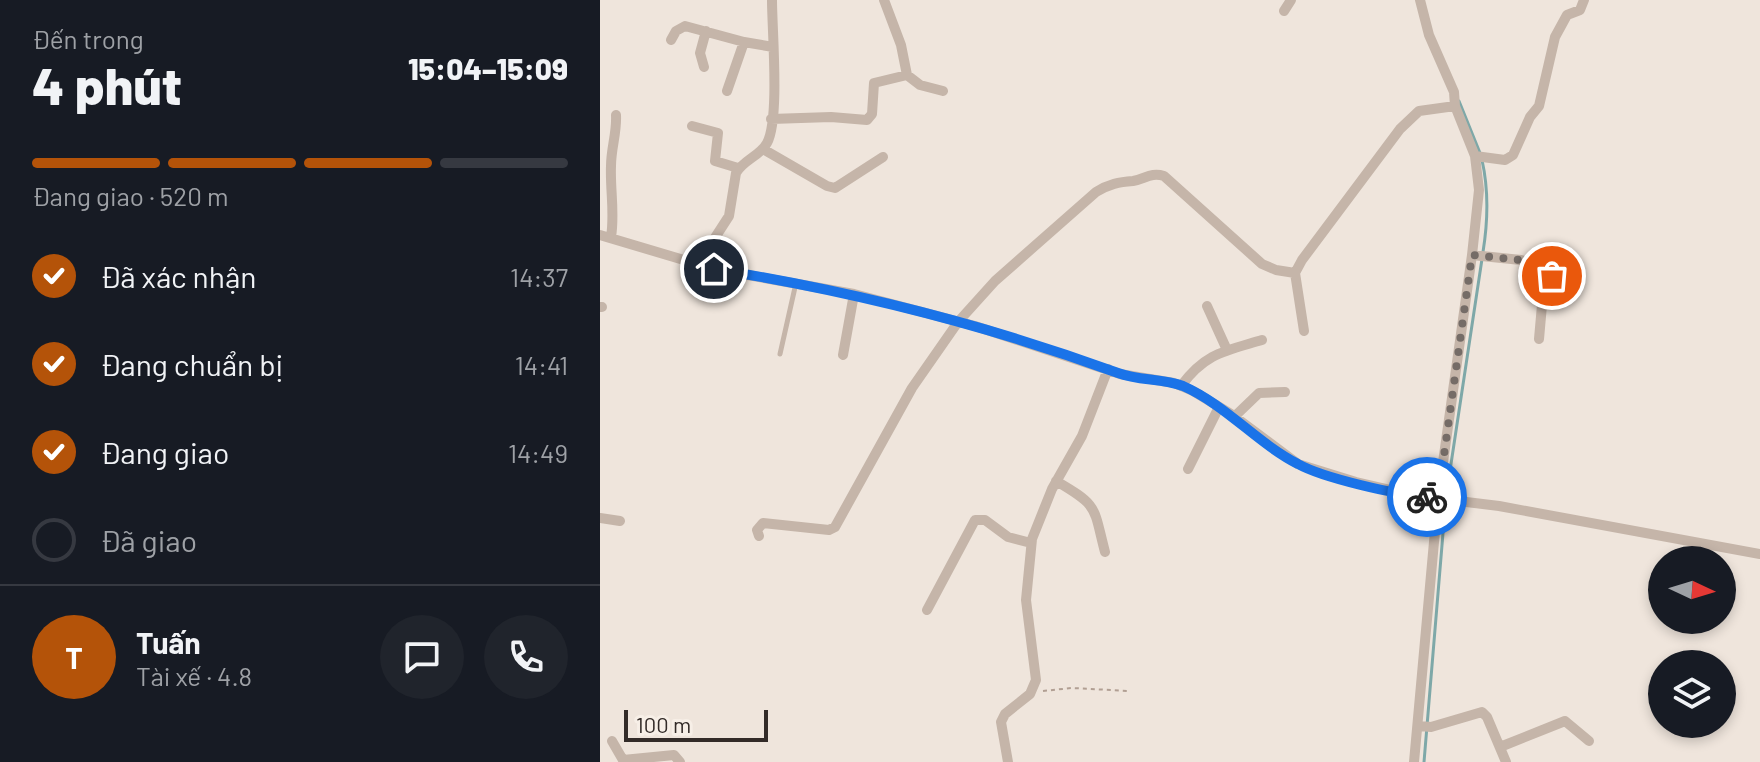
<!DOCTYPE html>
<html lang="vi">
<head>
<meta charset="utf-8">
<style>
  body { margin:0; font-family:Barlow,sans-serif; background:#20242c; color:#f1f3f6; height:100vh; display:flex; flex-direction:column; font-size:30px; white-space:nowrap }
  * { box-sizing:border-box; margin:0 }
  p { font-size:26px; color:#9ea1a6 }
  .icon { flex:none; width:44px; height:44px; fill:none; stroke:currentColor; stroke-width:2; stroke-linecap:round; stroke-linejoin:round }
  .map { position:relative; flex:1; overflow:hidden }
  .drawer { display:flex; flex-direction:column; background:#171b24; width:600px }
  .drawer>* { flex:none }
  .needle { width:52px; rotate:94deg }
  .fabs { position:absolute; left:1048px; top:546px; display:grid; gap:16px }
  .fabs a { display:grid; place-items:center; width:88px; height:88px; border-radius:50%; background:#171b24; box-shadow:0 4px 12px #0003; font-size:40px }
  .scale { position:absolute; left:24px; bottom:20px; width:144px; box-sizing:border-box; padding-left:8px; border:4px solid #332b28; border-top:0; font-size:22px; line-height:28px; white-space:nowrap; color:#332b28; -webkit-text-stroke:6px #f7efe7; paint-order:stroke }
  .pin { position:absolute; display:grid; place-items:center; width:68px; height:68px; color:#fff; margin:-34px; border:4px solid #fff; border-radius:50%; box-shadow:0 2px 8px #0007 }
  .courier { position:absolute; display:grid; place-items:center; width:80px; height:80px; margin:-40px; border:6px solid #1a73e8; border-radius:50%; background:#fff; color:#222; box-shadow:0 2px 10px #0007 }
  .overview em { font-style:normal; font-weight:800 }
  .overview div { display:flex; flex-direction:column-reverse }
  .overview { display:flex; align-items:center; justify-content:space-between; height:136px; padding:0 32px }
  h1 { font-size:52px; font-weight:800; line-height:60px }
  .bar { display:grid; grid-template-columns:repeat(4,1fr); gap:12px 8px; align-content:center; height:96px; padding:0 32px }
  .bar i { height:10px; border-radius:6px; background:#363941 }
  .bar .selected { background:#b45309 }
  .bar p { grid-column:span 4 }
  .line { display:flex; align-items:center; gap:20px; padding:0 32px; border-top:2px solid #363941 }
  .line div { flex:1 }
  .round { display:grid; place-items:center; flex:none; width:84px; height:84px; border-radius:42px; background:#20242c }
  ol { padding:0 32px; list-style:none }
  li { display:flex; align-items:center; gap:24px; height:88px }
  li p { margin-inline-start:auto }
  li .icon { padding:8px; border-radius:50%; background:#b45309; color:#fff; stroke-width:4 }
  li:last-child { color:#9ea1a6 }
  li i { width:44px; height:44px; border:4px solid #363941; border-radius:50% }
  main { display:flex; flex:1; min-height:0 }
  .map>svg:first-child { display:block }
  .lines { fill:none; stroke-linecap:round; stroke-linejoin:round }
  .stream { stroke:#7ea8a8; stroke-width:3 }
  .path { stroke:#b19f93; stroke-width:2; stroke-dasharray:4 4; stroke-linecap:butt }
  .service { stroke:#c5b5a9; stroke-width:5 }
  .minor { stroke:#c5b5a9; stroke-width:10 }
  .done { stroke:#756c67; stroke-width:8; stroke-dasharray:0 14.4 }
  .route { stroke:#1a73e8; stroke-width:10 }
</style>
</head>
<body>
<main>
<section class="drawer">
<div class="overview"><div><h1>4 phút</h1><p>Đến trong</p></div><em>15:04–15:09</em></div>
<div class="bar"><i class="selected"></i><i class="selected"></i><i class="selected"></i><i></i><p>Đang giao · 520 m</p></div>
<ol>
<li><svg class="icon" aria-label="check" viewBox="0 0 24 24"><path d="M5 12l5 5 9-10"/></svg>Đã xác nhận<p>14:37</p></li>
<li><svg class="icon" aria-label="check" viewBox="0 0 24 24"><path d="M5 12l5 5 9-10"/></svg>Đang chuẩn bị<p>14:41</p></li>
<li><svg class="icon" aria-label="check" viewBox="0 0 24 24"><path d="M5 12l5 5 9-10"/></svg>Đang giao<p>14:49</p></li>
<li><i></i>Đã giao</li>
</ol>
<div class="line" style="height:144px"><b class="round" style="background:#b45309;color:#fff">T</b><div><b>Tuấn</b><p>Tài xế · 4.8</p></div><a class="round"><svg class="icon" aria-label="chat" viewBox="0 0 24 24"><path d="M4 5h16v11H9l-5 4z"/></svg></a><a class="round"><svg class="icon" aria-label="phone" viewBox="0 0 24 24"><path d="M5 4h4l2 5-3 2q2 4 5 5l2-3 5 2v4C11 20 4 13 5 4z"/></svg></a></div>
</section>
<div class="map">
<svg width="1160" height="762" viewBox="0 0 1160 762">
  <rect width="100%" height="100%" fill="#efe5dc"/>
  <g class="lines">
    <path class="stream" d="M859,101L880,153
      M882,160C889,191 888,221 883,252
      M824,762L846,497L882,259"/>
    <path class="path" d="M443,691L472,688L529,691"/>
    <path class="service" d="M180,354L196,283"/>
    <path class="minor" d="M284,0L301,45L307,75
      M684,11L691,0
      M71,40L76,31L85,26L144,42L173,47
      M104,67L100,53L106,31
      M127,91L144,42
      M171,119L231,117L267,120L272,114L274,83L307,75L320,85L343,91
      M92,126L118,133L115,161L138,168
      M163,149L227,186L235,188L283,157
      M875,156L905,160L913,155L930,117L939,106L955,37L967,15L980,10L984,0
      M0,235L114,269L254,294L375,326L520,374L574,383L593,391L631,414L698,464L756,482L817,496L899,506L1160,554
      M11,237C15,213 10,190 11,166C11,148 17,133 16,115
      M872,255L921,260L949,270L951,280L942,305L939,339
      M98,264L129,216L136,173C143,160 160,156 167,143C180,119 172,31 172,0
      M607,306L627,350
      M0,307H2
      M704,331L695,273L702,260L800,129L819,111L855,106
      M243,355L254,294
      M581,386C605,353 625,351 662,340
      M634,417L659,393L685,392
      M588,469L619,407
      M456,481C499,506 493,506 505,552
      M0,518L20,521
      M159,536L157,530L163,523L229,530L235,527L312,388L358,322L395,281L496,192C509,184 519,182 533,181C545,179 551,172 564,176L662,264L676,270L695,273
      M327,610L375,520H385L408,537L431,543
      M819,726L831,727L882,712L887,717L906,762
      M12,741L23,760L74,755L80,762
      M900,747L965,721L989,741
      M408,762L401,722L405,714L430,694L436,680L426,600L432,539L452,489L482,436L508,369
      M814,762L838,498L872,255L879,190L875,156L855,106L854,92L829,35L820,0"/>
  </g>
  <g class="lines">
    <path class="done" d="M827,497L838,498L872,255L921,260L949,270L952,276"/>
    <path class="route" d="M114,269C252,291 387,325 518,373C539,381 562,378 583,386C626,405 657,443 698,464C723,478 797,495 827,497"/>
  </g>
</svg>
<div class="fabs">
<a><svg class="needle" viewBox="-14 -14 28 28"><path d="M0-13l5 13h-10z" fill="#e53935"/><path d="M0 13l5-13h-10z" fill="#9ea1a6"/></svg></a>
<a><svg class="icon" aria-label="layers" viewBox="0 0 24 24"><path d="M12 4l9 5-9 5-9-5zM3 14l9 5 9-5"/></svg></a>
</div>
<div class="scale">100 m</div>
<div class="pin" style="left:952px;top:276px;background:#ea580c"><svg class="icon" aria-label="bag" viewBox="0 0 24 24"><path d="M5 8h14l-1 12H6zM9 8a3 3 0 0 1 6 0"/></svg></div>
<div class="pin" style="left:114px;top:269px;background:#1f2937"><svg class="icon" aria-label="home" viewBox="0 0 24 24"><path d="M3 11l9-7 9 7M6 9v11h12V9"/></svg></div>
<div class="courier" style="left:827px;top:497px"><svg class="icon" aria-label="bike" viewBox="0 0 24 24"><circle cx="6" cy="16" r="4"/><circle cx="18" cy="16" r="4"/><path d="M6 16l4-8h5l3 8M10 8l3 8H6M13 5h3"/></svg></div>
</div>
</main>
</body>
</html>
